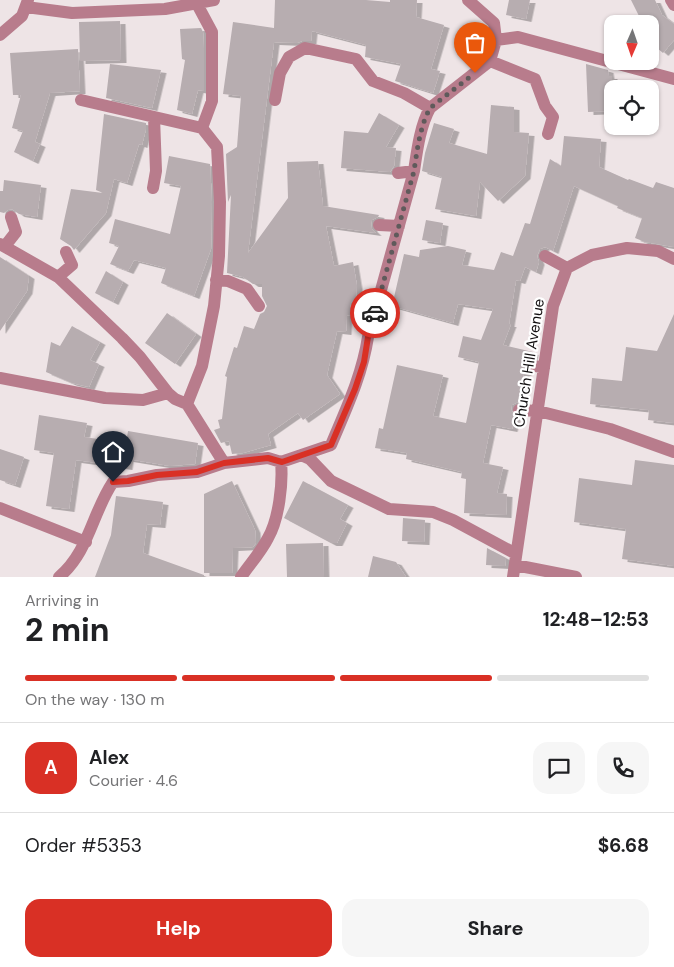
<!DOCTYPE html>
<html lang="en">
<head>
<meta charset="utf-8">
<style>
  body { margin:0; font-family:"DM Sans",sans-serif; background:#f6f6f6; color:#202124; height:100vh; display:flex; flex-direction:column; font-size:19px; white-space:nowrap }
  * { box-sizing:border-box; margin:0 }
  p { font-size:16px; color:#757577 }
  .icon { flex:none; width:28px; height:28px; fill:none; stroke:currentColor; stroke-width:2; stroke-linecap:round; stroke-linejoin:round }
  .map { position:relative; height:577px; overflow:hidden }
  .side { display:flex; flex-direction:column; background:#fff; flex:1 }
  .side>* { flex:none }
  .needle { width:32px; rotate:182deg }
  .buttons { position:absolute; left:604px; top:15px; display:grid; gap:10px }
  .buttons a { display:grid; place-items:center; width:55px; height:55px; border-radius:10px; background:#fff; box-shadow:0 1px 4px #0004; font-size:25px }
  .pin { position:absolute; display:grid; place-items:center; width:42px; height:42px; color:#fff; margin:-51px -21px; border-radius:50% 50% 50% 0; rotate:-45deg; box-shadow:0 0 5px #0007 }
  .pin .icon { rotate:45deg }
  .courier { position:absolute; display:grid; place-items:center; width:50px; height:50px; margin:-25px; border:4px solid #d93025; border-radius:50%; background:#fff; color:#222; box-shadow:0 1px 6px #0007 }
  .headline em { font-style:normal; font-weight:700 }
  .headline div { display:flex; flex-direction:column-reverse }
  .headline { display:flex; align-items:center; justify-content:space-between; height:85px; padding:0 25px }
  h1 { font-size:32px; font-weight:700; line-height:38px }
  .bar { display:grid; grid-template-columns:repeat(4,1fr); gap:8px 5px; align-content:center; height:60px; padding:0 25px }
  .bar i { height:6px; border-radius:4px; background:#e0e0e0 }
  .bar .selected { background:#d93025 }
  .bar p { grid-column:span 4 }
  .line { display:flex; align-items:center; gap:12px; padding:0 25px; border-top:1px solid #e0e0e0 }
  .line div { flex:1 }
  .round { display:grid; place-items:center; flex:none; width:52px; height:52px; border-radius:15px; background:#f6f6f6 }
  .cta { display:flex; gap:10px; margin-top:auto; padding:10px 25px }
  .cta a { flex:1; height:58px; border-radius:15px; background:#d93025; color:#fff; font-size:20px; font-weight:700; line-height:58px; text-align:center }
  .cta a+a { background:#f6f6f6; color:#202124 }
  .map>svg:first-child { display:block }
  .building { fill:#b7adb0; filter:url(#shadow) }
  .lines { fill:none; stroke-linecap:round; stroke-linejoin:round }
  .minor { stroke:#b87c8c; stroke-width:12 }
  .done { stroke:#5f5a5b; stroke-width:5; stroke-dasharray:0 9 }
  .route { stroke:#d93025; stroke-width:6 }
  .labels { text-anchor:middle; stroke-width:4.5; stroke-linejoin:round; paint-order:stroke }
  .street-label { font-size:15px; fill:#120f10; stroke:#fff }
</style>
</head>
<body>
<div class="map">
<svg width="674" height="577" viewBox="0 0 674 577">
  <defs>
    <filter id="shadow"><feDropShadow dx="5.5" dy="3" stdDeviation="0" flood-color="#0004"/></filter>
  </defs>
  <rect width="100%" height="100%" fill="#eee4e6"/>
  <path class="building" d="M275,0H366L390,2V0H417L416,17L444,25L431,69L440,71L433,93L395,81L401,64L365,57L366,45L312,31L311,41H302L297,43L274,42L248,253L288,198L287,162L318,161L323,206L379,215L378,217L372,220L371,224L372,229L376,233L326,226L334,266L353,262L357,286L356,299L351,303L350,307L355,316L347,315L346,332L337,331L327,375L340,394L303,420L298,413L268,434L271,445L243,453L232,454L229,441L221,443L214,430L220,428L218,420L222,419L227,377L225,376L234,347L237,348L244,326L254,329L260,314L264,312L267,306L262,296V284H253L243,277L227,273L231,195L228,202L226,154L237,147L241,96L223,94L233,22L274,28Z
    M509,0H530L526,19L506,15Z
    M631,0H655L662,15L674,24V40L663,53L650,42V24H643Z
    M120,21L121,60L80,61L79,22Z
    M201,28L203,32L204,49V91L198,90L192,114L177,110L185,60L182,59L180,29Z
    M78,49L80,91L50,93L35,142L40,144L33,161L14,152L23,131L12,128L21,95H13L10,53Z
    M110,64L161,70L152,108L106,98Z
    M586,64L608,70L609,76H612V111L588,112Z
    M491,105L514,107V132L529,133L525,176L498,201L480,182L476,216L435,209L442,177L422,171L425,153L434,123L454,129L449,143L487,154Z
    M379,113L399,125L386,147L396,148L394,166L390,172L341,168L344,131L368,133Z
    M104,114L146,123V129L142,145L139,144L127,183L114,179L106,213L74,250L71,246L60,239L71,189L103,193L96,190Z
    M564,136L601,139L599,167L628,180L629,179L653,188L656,182L674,188V247L645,242L635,238L642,218L617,208L618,206L574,186L553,251L545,247L540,249L537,256L539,262L536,272L525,267L520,281L516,280L509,324H511L503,345L533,352L532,357L525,359L523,363V368L528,372L524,373L518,402L512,405L511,409L515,417L512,429L491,425L483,463L503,467L497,493L507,494L506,515L464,513L466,479L461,478L462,472L406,459L407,453L375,448L379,428L383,429L397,365L443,375L433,416L466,423L479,362L458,357L463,336L481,340L493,309L458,304L453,323L392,306L404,254L419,257L420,250L448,246L466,250L462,265L494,270L501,252L513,256L525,223L530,224L550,159L561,166Z
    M169,156L210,164L212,202L211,249L194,296L161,283L166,268L134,260L128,271L110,264L119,246L109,243L115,219L170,234L181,186L164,183Z
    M4,180L41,185L37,217L19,214L12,209L8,210L4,213L0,212V191H3Z
    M426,220L443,223L440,243L422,240Z
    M0,257L29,276L27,291L0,331Z
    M106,271L123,282L113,302L95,293Z
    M167,313L196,334L175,364L145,343Z
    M674,314V423L648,420L649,410L590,404L592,378L622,381L626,347L657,351Z
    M72,326L100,342L90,360L99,364L89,387L72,383L46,372L51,342L60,346Z
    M39,415L87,423L84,437L126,443L128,431L198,443L195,464L170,466L128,459L127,467L76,460L69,509L46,506L54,453L34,450Z
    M0,449L24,457L15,485L0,480Z
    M635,460L674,465V566L622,559L626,529L574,522L579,478L632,485Z
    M232,481L255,530L256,543L253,547L233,548L232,573H204V494Z
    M303,481L348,505L340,519L347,523L337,543H331L284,518Z
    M116,496L163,502L160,525L147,524L143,553L204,575V577H95L111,535Z
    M403,518L425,520L424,542L402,541Z
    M323,543L324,577H287L286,544Z
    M487,548L506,558L505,566L486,565Z
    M373,556L396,562L406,577H368Z"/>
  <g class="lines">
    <path class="minor" d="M671,0L674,5
      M197,4L212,32V101L202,128
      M26,7L72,13L165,9L214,0
      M0,35L22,16L28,0
      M496,40L518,37L674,79
      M490,61L535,79L545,106L553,117L548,134
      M81,100L202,128L217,147L220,202L219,256L214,306L202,366L187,404
      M275,100L280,73L289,57L305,48L356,59L373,81L404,93L430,108
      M398,173L414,171
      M153,188L156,171L154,117
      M379,225L399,226
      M0,244L58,277L122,338L140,357L168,393L175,399L187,404L224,463L268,458L281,462L331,445C346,409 362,376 368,337L414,171C417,151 420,126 430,108L490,61L496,40L494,23L468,0
      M5,246L16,232L11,217
      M545,256L567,268
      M58,277L72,265L66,252
      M216,280L228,281L247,289L259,306
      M358,307H377
      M531,365L544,368
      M0,378L105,398L143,400L168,393
      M519,410L538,411L610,429L674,452
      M301,455L310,459L331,481L389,509L433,512L453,520L516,554
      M0,508L86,542
      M515,565L576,577
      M59,577C89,552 92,513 113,482L128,481L157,475L197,472L224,463
      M241,577C250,564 261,552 268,538C279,519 283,483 281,462
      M513,577L553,306L567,268L592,255L627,248L658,251L674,259"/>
  </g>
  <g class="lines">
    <path class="done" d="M375,313L414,171C417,151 420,126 430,108L475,73"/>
    <path class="route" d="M113,482L128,481L157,475L197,472L224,463L268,458L282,462L331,445L355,389L364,362L368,337L375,313"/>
  </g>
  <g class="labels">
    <g class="street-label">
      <text transform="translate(529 363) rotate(-81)" y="5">Church Hill Avenue</text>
    </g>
  </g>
</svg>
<div class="buttons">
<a><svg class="needle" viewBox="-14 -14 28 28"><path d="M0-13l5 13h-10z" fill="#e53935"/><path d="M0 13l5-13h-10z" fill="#757577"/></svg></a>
<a><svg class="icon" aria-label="locate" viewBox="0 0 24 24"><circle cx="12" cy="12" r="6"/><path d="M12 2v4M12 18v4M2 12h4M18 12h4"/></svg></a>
</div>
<div class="pin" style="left:475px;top:73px;background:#ea580c"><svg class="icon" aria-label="bag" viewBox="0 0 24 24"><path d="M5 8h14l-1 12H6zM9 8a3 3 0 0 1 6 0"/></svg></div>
<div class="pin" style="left:113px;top:482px;background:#1f2937"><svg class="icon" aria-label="home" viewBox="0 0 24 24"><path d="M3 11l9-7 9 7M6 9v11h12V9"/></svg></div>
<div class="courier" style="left:375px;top:313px"><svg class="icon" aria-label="car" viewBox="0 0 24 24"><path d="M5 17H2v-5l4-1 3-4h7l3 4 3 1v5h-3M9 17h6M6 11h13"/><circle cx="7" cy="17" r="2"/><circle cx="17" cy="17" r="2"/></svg></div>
</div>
<section class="side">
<div class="headline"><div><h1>2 min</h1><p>Arriving in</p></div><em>12:48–12:53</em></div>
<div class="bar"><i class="selected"></i><i class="selected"></i><i class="selected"></i><i></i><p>On the way · 130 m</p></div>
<div class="line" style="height:90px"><b class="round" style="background:#d93025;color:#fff">A</b><div><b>Alex</b><p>Courier · 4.6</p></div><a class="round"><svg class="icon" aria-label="chat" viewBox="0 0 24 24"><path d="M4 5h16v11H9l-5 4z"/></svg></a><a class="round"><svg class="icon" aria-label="phone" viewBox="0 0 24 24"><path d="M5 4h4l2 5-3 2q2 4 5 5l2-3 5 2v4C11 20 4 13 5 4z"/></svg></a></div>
<div class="line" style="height:65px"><div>Order #5353</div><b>$6.68</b></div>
<div class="cta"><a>Help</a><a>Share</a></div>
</section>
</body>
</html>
